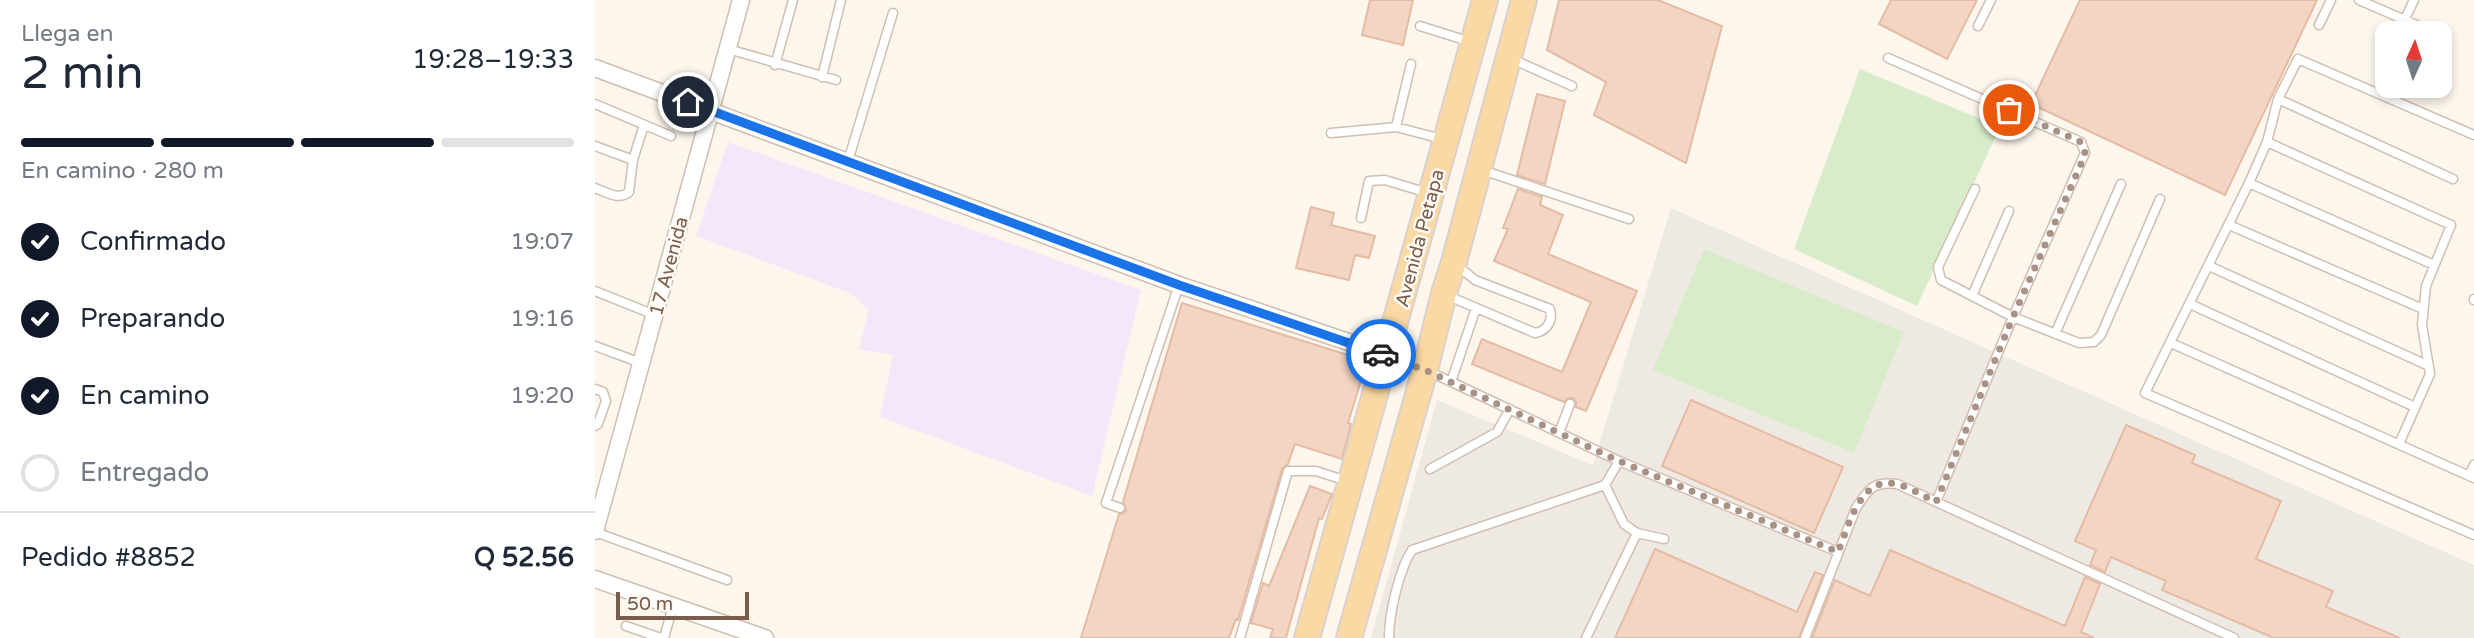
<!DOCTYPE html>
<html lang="es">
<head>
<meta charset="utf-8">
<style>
  body { margin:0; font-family:"Varela Round",sans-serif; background:#f6f6f7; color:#1f2937; height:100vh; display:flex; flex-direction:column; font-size:26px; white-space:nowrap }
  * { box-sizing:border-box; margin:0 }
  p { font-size:23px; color:#747a83 }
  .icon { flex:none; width:38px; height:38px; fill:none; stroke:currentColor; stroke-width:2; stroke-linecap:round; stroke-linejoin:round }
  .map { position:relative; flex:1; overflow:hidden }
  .sheet { display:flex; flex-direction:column; background:#fff; width:595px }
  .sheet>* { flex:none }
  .needle { width:46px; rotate:3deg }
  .fabs { position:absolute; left:1780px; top:21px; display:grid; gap:14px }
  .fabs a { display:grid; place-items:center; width:77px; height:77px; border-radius:14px; background:#fff; box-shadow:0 4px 10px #0003; font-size:35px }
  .scale { position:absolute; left:21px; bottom:18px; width:133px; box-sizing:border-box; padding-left:7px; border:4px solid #7a5c4d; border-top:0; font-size:19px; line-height:24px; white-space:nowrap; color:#7a5c4d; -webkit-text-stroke:5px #fffaf3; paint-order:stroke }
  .pin { position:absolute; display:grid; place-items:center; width:60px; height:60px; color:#fff; margin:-30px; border:4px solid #fff; border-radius:50%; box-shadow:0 2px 7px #0007 }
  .courier { position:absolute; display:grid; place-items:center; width:70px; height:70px; margin:-35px; border:5px solid #1a73e8; border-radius:50%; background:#fff; color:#222; box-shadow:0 2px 9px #0007 }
  .head em { font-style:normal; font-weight:600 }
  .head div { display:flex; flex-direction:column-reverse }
  .head { display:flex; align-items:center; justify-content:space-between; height:119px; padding:0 21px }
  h1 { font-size:46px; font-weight:600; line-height:52px }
  .bar { display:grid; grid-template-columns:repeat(4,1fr); gap:10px 7px; align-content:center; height:84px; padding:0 21px }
  .bar i { height:9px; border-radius:5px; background:#e0e1e3 }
  .bar .active { background:#111827 }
  .bar p { grid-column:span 4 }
  .line { display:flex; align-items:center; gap:18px; padding:0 21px; border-top:2px solid #e0e1e3 }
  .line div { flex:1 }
  ol { padding:0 21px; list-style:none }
  li { display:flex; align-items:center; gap:21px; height:77px }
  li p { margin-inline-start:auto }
  li .icon { padding:7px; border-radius:50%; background:#111827; color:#fff; stroke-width:4 }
  li:last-child { color:#747a83 }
  li i { width:38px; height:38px; border:4px solid #e0e1e3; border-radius:50% }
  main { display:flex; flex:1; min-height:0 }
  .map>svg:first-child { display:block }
  .industrial { fill:#efe9e4 }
  .education { fill:#f3e8fa }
  .green { fill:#d8ecc9 }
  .building { fill:#f3d5c3; stroke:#e6bba3; stroke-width:2 }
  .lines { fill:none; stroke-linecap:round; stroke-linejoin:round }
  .lane-casing { stroke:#d1beb0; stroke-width:11 }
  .street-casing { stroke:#d1beb0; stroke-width:19 }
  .primary-casing { stroke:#dad1cd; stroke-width:28 }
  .lane { stroke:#fff; stroke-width:8 }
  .street { stroke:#fff; stroke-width:16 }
  .primary { stroke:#fbd9a5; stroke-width:24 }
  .done { stroke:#a89285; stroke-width:7; stroke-dasharray:0 12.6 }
  .route { stroke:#1a73e8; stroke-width:9 }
  .labels { text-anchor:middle; stroke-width:5; stroke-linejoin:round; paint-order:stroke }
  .street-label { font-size:19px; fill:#7a5c4d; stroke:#fffaf3 }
</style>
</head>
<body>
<main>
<section class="sheet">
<div class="head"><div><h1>2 min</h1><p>Llega en</p></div><em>19:28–19:33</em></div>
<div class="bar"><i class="active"></i><i class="active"></i><i class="active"></i><i></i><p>En camino · 280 m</p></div>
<ol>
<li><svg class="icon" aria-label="check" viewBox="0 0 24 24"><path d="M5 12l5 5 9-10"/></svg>Confirmado<p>19:07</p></li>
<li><svg class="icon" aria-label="check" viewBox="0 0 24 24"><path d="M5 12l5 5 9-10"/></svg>Preparando<p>19:16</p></li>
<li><svg class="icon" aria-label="check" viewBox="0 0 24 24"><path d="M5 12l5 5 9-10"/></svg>En camino<p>19:20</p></li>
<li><i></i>Entregado</li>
</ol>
<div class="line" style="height:91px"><div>Pedido #8852</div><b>Q 52.56</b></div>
</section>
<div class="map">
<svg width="1879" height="638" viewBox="0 0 1879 638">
  <rect width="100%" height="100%" fill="#fdf6ec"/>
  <path class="industrial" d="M1076,208L1879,565V638H776L842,400L998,465Z"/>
  <path class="education" d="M133,142L546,290L497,496L285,417L298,355L264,349L274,310L255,293L101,236Z"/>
  <path class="green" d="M1265,69L1405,127L1322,306L1199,249Z
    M1109,249L1309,332L1259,453L1058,370Z"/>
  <path class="building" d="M775,0H818L808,45L767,35Z
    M964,0H1063L1127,26L1091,163L999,115L1011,82L952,50Z
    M1296,0H1382L1352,59L1284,24Z
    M1485,0H1722L1630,195L1436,104Z
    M942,94L970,101L950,184L922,175Z
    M923,189L947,197L945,205L968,215L953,254L1042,291L991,411L981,407V402L978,398H973L969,402L877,364L887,339L967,372L996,302L899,261L913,229L908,228Z
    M716,207L739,213L736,225L780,236L774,258L760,255L754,280L701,268Z
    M587,303L772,361L753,423L756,424L747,459L700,444L693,464L687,469L643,620L641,619L634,638H486L524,514L529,513L531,510L528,502Z
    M1096,400L1248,467L1219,533L1067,466Z
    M1531,425L1600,455L1597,463L1686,501L1661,559L1738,591L1731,607L1805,638H1679L1567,590L1571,581L1516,557L1510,572L1495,565L1501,550L1480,541Z
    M715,486L737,494L727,519L724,518L691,638H675L678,629L656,623L668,583L674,586Z
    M1060,549L1202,612L1220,572L1228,575L1204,638H1020Z
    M1295,550L1470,626L1490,577L1505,584L1486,632L1499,638H1217L1240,580L1275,596Z"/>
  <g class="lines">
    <defs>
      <path id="lane" d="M1764,0L1840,33
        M1810,19L1819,0
        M1724,25L1736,0
        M825,26L876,42
        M1383,26L1396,0
        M133,49L241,80
        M1293,58L1486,142L1490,153L1418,317L1341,502
        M917,59L977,86
        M180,65L198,0
        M227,77L246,0
        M0,104L76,136
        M801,127L816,64
        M736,133L801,127L847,139
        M1672,142L1683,99
        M0,146L38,160L34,192C24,201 11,192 0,188
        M38,160L49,125
        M253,161L298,13
        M887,170L1034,219
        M1858,179L1683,99L1703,59L1879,135
        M1654,183L1839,265
        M1380,189L1343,267L1346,280L1418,317L1484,343L1499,342L1506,335L1565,199
        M766,218L774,181L790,180L833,193
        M1634,225L1828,309
        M1614,266L1834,366
        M0,291L60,315
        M851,295L940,333C952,331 958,321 955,309L880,280L863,266
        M1377,296L1414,211
        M1879,299V300
        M1595,304L1820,407
        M1460,334L1526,184
        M1576,343L1879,478
        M0,346L46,363
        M833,371L1024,461L1243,552
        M856,382L881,308
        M0,389L8,392L11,401L3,424L0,426
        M964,433L975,404
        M1804,444L1835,374L1827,325L1831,286L1856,225L1672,142L1654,183L1550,393L1879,535
        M835,469L902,432L915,409
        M1874,476L1879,465
        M525,508L511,503L584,285
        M0,532L132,580
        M1042,533L1069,539
        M31,626L66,638
        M69,638L78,606
        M645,638L693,471H721L752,481
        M794,638C794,614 804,570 817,550L1010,485L1024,461
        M991,638L1042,533L1029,524L1010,485
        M1210,638L1261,508C1274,489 1277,481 1302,484L1639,638"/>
      <path id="street" d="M0,68L584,285L792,355
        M0,531L146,0
        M0,579L170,638"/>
      <path id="primary" d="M712,638L890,0
        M754,638L830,370L849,293L859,262L929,0"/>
    </defs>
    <use href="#lane" class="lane-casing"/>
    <use href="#street" class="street-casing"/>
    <use href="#primary" class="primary-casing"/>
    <use href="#lane" class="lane"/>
    <use href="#street" class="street"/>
    <use href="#primary" class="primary"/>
  </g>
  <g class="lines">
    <path class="done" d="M786,354L830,370L1024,461L1243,552C1253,528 1265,475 1301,484C1314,487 1329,496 1341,502L1418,317L1486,164L1490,153L1486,142L1414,110"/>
    <path class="route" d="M93,102L584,285L786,354"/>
  </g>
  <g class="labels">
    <g class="street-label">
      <text transform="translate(824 238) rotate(-75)" y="7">Avenida Petapa</text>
      <text transform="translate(73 266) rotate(-75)" y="7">17 Avenida</text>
    </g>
  </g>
</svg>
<div class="fabs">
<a><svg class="needle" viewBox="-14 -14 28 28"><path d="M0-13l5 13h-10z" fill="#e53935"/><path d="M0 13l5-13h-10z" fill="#747a83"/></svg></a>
</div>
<div class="scale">50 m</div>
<div class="pin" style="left:1414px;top:110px;background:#ea580c"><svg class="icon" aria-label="bag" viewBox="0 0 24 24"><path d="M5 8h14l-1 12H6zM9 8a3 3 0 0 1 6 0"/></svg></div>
<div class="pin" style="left:93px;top:102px;background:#1f2937"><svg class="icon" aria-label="home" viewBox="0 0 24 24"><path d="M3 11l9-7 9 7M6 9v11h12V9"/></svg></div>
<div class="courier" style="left:786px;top:354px"><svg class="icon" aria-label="car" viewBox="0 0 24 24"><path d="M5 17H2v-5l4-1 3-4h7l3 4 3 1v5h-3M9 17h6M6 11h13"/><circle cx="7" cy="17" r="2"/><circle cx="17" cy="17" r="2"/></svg></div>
</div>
</main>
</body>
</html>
